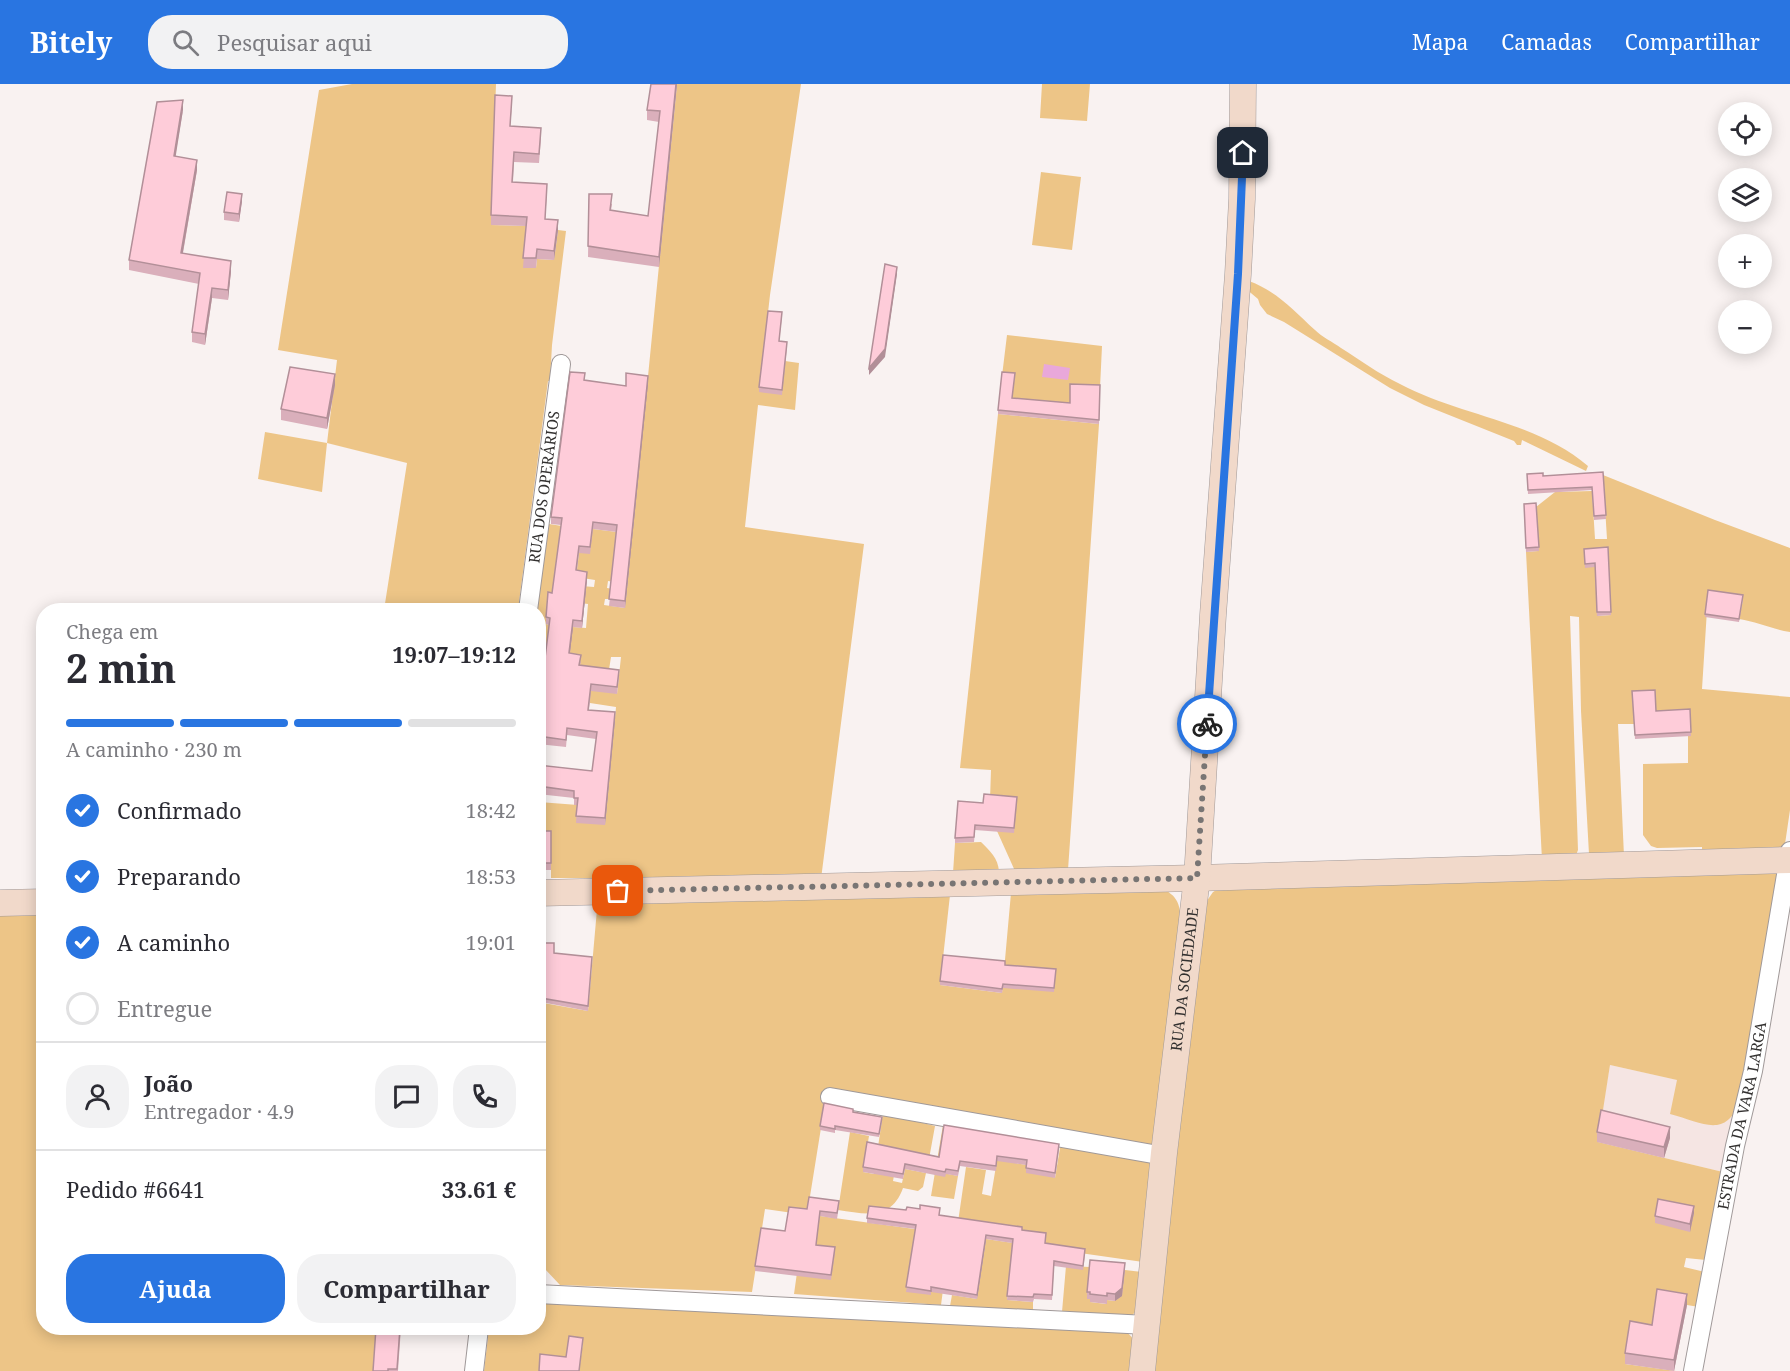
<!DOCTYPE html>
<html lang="pt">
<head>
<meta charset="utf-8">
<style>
  body { margin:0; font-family:"Noto Serif",serif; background:#f2f2f3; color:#2b2b33; height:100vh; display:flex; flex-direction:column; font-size:22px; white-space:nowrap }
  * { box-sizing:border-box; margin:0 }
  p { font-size:20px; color:#7c7c81 }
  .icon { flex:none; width:33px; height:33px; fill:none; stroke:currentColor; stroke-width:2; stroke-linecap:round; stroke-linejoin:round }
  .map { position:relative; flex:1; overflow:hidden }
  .side { position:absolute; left:36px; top:519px; width:510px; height:732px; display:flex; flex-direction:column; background:#fff; border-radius:24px; box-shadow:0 3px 15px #0003 }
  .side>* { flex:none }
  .tools { position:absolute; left:1718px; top:18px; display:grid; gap:12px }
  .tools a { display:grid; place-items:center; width:54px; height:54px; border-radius:50%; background:#fff; box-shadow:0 3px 15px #0003; font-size:30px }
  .pin { position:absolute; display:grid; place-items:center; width:51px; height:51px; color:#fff; margin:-26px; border-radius:12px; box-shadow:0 3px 9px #0006 }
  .courier { position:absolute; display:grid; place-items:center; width:60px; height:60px; margin:-30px; border:4px solid #2975e1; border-radius:50%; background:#fff; color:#222; box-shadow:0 2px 8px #0007 }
  .summary em { font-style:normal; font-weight:700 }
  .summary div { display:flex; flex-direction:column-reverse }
  .summary { display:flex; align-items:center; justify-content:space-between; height:102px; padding:0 30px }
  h1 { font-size:39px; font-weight:700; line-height:45px }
  .bar { display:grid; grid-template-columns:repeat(4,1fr); gap:9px 6px; align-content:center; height:72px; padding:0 30px }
  .bar i { height:8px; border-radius:4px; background:#e1e1e2 }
  .bar .current { background:#2975e1 }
  .bar p { grid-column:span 4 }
  .line { display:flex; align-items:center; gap:15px; padding:0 30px; border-top:2px solid #e1e1e2 }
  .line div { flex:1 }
  .round { display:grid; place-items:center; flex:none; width:63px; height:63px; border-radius:24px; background:#f2f2f3 }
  ol { padding:0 30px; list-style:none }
  li { display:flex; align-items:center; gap:18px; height:66px }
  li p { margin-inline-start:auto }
  li .icon { padding:6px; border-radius:50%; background:#2975e1; color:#fff; stroke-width:4 }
  li:last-child { color:#7c7c81 }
  li i { width:33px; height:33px; border:3px solid #e1e1e2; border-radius:50% }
  .primary-button { display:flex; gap:12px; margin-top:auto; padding:12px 30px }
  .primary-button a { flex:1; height:69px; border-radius:24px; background:#2975e1; color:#fff; font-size:24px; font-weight:700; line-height:69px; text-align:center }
  .primary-button a+a { background:#f2f2f3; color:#2b2b33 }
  header { display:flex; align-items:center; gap:36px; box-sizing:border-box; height:84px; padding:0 30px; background:#2975e1; color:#fff }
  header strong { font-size:28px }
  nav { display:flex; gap:33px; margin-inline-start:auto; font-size:21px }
  .search { width:420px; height:54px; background:#f2f2f3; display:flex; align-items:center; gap:15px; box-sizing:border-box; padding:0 21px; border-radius:24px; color:#7c7c81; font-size:22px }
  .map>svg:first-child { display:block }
  .built { fill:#f5e5e3 }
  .green { fill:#edc587; fill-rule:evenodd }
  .water { fill:#e9a8da }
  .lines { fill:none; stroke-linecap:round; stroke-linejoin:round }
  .street-casing { stroke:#a09999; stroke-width:20 }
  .secondary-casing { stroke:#a09999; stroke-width:27 }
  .street { stroke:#fff; stroke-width:18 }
  .secondary { stroke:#f1d9ca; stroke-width:26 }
  .wall { fill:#daafbb }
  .shaded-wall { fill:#b28f98 }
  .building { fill:#feccd9; stroke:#b28f98; stroke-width:1.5 }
  .done { stroke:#787574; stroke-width:6; stroke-dasharray:0 10.8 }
  .route { stroke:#2975e1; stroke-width:8 }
  .labels { text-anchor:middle; stroke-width:4.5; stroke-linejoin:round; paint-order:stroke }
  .street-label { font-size:15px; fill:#333130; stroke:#fff }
</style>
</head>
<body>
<header>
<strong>Bitely</strong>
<div class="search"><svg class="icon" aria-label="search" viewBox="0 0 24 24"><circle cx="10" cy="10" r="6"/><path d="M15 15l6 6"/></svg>Pesquisar aqui</div>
<nav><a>Mapa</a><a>Camadas</a><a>Compartilhar</a></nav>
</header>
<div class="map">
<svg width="1790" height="1287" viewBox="0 0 1790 1287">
  <rect width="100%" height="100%" fill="#f9f2f1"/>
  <path class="built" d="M1610,981L1678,996L1671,1030H1735L1723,1088L1597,1058Z"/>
  <path class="green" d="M352,0H496L491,141L527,142L524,184H536L537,175L554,176L558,146L566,147L552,261L550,297H548L518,526H384L407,379L327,359L322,408L258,395L265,348L327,359L337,276L278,266L319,6Z
    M677,0H801L770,211L759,308L785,277L799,279L795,326L758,321L745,443L864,460L821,795L551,794V786L539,755V718L578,721L605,741L616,623L590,619L579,593L617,610L621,573H611L608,592L560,575L573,543L586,544L588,520L549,515L546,540L550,541L544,589L539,588L537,526L549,440L562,442L568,501L594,503L595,496L576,493L579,469L593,445L617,448L621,499L608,497L607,504L613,505L612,515H605L604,521L625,524Z
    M1042,0H1090L1087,37L1040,34Z
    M1041,88L1081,93L1072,166L1032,161Z
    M1249,197C1278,208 1293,226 1315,246C1322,253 1333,258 1341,264C1360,276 1379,290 1400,300C1460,332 1536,337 1588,382L1586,387L1522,356L1521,361H1517L1514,357L1424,321L1390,304L1284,238L1267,230L1260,221L1258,215L1245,204Z
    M1007,251L1102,262L1100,304L1070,303V323L1012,318L1002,292Z
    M998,330L1099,340L1068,786L1015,787L997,747L990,716L991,686L960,684Z
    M1603,391L1715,436L1790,464V548C1772,545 1757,538 1739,535L1743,516L1708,510L1702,605L1790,613V726L1785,760L1776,769L1702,772V763L1657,764L1651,762L1643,751V680L1688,679V652L1691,651L1634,640H1618L1624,772L1589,770L1581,627L1579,533L1570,532L1578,766L1576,771L1542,776L1526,468L1538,467L1536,423L1555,408L1592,407L1595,455H1607ZM1608,467L1611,531L1598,532L1595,483Z
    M981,758C990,767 998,774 999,787L953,789L955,759Z
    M1770,784L1781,790L1740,1017C1725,1056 1702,1038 1670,1030L1677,996L1610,981L1598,1058L1723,1088L1706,1176L1686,1174L1684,1183L1705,1188L1699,1223L1657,1216L1652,1251L1625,1280L1676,1287H1153L1204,821L1213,808L1229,799Z
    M1157,802C1177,811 1180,817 1181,839L1153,1066L825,1019L807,1131L765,1125L752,1208L560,1201L544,1184L538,1169V918L588,927L598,814L950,811L940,901L1002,909L1011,809Z
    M43,827L44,1244H377L373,1287H0V829Z
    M883,1029L935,1042L929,1075L898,1069L893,1097L902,1099L905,1085L926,1089L923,1103L918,1107L903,1104C891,1137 866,1130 838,1126L850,1048L869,1052L863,1088L874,1090Z
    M943,1041L965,1045L938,1088L958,1092L954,1115L931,1112Z
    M1061,1058L1151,1078L1143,1178L1045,1164L1022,1150V1145L958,1138L966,1083L986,1086L982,1110L991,1112L997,1076L1027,1081L1055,1094Z
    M820,1132L936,1148L948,1168L941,1221L794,1210L803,1146Z
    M986,1155L1013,1159L1007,1216L1033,1218V1227L950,1222L952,1211L977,1215Z
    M1066,1182L1090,1183V1218L1106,1220L1107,1216L1115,1217L1125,1186L1142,1188L1138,1226L1131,1232L1062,1228Z
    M539,1217L1126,1248C1141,1258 1135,1272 1134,1287H579L583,1258L566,1276L539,1287H484L489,1244H538Z"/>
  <path class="water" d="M1044,280L1070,284L1068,296L1042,293Z"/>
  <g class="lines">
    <defs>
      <g id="street">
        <path id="s1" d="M528,526L561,280"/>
        <path d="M830,1013L1164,1072"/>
        <path d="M538,1210L1147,1241"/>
        <path d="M474,1287L479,1244"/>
        <path id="s2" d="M1693,1287L1735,1062L1753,987L1790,767"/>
      </g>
      <g id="secondary">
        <path d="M538,809L1197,794L1790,776"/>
        <path d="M0,819L44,818"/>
        <path id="s3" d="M1142,1287L1164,1069L1197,794L1213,531L1238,190L1242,115L1243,0"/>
      </g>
    </defs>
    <use href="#street" class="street-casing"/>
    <use href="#secondary" class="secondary-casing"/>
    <use href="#street" class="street"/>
    <use href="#secondary" class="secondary"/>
  </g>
  <path class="wall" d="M677,0L659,183L588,173L589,110L612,120L611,127L648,132L659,38L647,36V26Z
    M512,22L510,42L541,54L539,79L514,78L513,98L547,110L545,135L558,146L554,176L537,175L536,184H523L526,142L491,141V131Z
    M183,26L175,73L197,86L183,169L231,187L228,216L212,214L205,261L192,258V248L199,200L129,186V176Z
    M242,117L239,138L224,136V128Z
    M782,233L779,257L787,263L782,311L759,308V303Z
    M585,296L626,302L648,299L625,524L609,522L617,448L593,445L590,470L579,469L577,486L587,495L582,544L573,543L570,569L581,578L580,581L619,593L617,610L591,607L589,626L615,635L605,741L576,739L577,721H574V714L538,710V681L592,687L596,655L567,651L566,663L538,660V587L544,582L549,541L546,540V533L552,509L561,441L551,440V433Z
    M335,301L327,345L281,336V325Z
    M1100,301L1099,340L998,330V326L1012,314L1070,319Z
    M1603,388L1606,435L1594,436L1592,406L1528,410L1527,390L1543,392Z
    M1536,419L1539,467L1526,468L1524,420Z
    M1608,463L1611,531L1597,532L1595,483L1585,484L1584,465Z
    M1743,515L1739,538L1705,533V530Z
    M1632,607L1656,627L1690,625L1691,652L1635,655Z
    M1017,718L1014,749L975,746L974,758L955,759V754L983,719Z
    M538,747H551V786H538Z
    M541,859L554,869L592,873L588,927L541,918Z
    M1005,881L1056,885L1054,908L1003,904L1002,909L940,901V897Z
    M853,1029L882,1037L879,1053L835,1046V1049L820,1046V1042Z
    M1597,1048L1670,1054L1664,1074L1597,1058Z
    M1059,1065L1055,1094L1026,1089V1081L997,1077L996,1087L960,1082L958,1092L946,1090L945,1093L905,1085L903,1095L863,1088V1083L939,1073Z
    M839,1122L837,1135L820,1132L816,1161L835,1168L831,1196L755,1187V1182L785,1147L807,1125Z
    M920,1125L940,1131L1022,1146L1046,1154V1159L1085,1170L1083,1186L1054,1182L1052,1216L1034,1215L1033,1218L1007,1216L1012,1159L986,1155L977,1215L931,1208V1211L906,1208L916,1145L867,1139V1134L906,1126Z
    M1694,1129L1690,1148L1655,1139V1132Z
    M1125,1186L1122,1212L1115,1217L1107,1216V1220L1090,1218V1215H1087V1208Z
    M1687,1221L1674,1287L1625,1280V1269L1652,1241Z
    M401,1244L398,1287H373Z"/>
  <path class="shaded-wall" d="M676,0H677L659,183V173Z
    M183,16V26L174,83V72Z
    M197,76V86L181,179V169Z
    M242,110V117L239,138V130Z
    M558,136V146L554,176V167Z
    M231,177V187L228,216V206Z
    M897,183V190L885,273L869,291V284Z
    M212,204V214L205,261V250Z
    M335,290V301L327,345V334Z
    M648,292V299L625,524V517Z
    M587,488V495L582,544V537Z
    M573,536V543L569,576V569Z
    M615,628V635L605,741V734Z
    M1670,1043V1054L1664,1074V1063Z
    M1694,1122V1129L1690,1148V1140Z
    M986,1151V1155L977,1215V1211Z
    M1125,1179L1122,1212L1115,1217V1210Z
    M1687,1210V1221L1674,1287V1276Z"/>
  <path class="building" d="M651,0H676L659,173L588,162L589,110H612L610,126L648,132L660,27L647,26Z
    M495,11L512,12L510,42L541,44L539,70L514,68L512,98L547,100L545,135L558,136L554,167L537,165L536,174H523L527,133L491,131Z
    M183,16L174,72L197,76L181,169L231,177L228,206L212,204L205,250L192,248L200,189L129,176L157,18Z
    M227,108L242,110L239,130L224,128Z
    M885,180L897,183L885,265L869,284Z
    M768,227L782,228L779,257L787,258L782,306L759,303Z
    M290,283L335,290L327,334L281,325Z
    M570,288L585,289L584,296L626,302V289L648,292L625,517L609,515L617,441L593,438L590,463L579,462L576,486L587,488L582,537L573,536L569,569L581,571L579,581L619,586L617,603L591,600L588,626L615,628L605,734L576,732L578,714H574V707L538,702V681L592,687L597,648L567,644L566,656L538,652V617L540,607H538V587L539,581L544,582L550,534L546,533L548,508L552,509L562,434L551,433Z
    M1002,288L1015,289L1012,314L1070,319V300L1100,301L1099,336L998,326Z
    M1603,388L1606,431L1594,432L1592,403L1528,406L1527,390L1543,389V392Z
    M1536,419L1539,463L1526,464L1524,420Z
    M1608,463L1611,528H1597L1595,479L1585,480L1584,465Z
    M1708,506L1743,511L1739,535L1705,530Z
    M1655,606L1656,627L1690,625L1691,648L1635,651L1632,607Z
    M984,710L1017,713L1014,744L975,741L974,753L955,754L958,717L983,719Z
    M538,747H551V779H538Z
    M541,859H554V869L592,873L588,922L541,914Z
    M943,871L1005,877V881L1056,885L1054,904L1003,900L1002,905L940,897Z
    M824,1019L853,1025V1028L882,1033L879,1050L835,1042V1045L820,1042Z
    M1601,1026L1670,1043L1664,1063L1597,1048Z
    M944,1041L1059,1060L1055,1089L1026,1084L1027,1076L997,1072L996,1082L960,1077L958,1087L946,1085L945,1088L905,1080L903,1090L863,1083L867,1058L939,1073Z
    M809,1113L839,1117L837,1129L820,1127L816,1161L835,1163L831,1191L755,1182L761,1144L785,1147L789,1123L807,1125Z
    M1658,1115L1694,1122L1690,1140L1655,1132Z
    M920,1121L940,1124L939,1131L1022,1143V1146L1046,1149L1045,1159L1085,1165L1083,1182L1054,1177L1052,1211L1034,1210L1033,1213L1007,1212L1013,1155L986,1151L977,1211L931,1203V1207L906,1203L916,1141L867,1134L869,1122L906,1126L907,1123L920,1125Z
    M1090,1176L1125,1179L1122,1204L1115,1210L1107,1209V1212L1090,1210V1208H1087Z
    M1657,1205L1687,1210L1674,1276L1625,1269L1630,1237L1652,1241Z
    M376,1244H400L397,1285H388V1287H373Z
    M569,1252L583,1254L579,1287H539L540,1270L566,1273Z"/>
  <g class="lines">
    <path class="done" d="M618,807L1197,794L1207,640"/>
    <path class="route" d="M1207,640L1238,190L1243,69"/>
  </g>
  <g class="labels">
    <g class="street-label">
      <text dy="5" stroke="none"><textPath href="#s1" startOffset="124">RUA DOS OPERÁRIOS</textPath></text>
      <text dy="5" stroke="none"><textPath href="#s3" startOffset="394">RUA DA SOCIEDADE</textPath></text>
      <text dy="5" stroke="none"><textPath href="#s2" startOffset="260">ESTRADA DA VARA LARGA</textPath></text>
    </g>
  </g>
</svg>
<div class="tools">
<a><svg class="icon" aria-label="locate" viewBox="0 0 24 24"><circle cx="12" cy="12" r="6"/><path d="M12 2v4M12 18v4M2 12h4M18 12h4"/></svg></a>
<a><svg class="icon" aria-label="layers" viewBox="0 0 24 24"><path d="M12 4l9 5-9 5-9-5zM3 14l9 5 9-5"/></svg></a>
<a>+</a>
<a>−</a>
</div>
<div class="pin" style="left:618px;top:807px;background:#ea580c"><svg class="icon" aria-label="bag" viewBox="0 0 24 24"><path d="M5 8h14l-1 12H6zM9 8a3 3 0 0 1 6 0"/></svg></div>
<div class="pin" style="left:1243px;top:69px;background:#1f2937"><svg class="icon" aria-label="home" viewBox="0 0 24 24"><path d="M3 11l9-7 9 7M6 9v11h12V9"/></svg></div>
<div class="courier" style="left:1207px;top:640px"><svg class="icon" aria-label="bike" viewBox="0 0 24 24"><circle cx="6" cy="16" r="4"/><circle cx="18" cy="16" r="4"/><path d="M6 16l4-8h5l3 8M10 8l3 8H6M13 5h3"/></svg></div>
<section class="side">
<div class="summary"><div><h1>2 min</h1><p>Chega em</p></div><em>19:07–19:12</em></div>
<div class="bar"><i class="current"></i><i class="current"></i><i class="current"></i><i></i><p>A caminho · 230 m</p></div>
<ol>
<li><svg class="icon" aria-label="check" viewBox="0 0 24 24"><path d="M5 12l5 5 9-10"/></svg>Confirmado<p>18:42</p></li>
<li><svg class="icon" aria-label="check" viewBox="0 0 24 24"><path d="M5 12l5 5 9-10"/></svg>Preparando<p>18:53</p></li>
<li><svg class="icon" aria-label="check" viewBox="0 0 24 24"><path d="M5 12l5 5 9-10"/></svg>A caminho<p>19:01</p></li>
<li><i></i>Entregue</li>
</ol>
<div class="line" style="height:108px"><a class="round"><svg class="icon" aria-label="person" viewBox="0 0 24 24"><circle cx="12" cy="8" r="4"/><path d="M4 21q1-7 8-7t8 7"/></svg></a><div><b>João</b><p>Entregador · 4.9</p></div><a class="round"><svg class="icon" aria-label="chat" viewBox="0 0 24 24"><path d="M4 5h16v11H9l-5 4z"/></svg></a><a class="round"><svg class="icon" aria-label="phone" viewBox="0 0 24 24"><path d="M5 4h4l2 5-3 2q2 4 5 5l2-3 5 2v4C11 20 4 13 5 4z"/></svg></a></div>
<div class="line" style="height:78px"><div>Pedido #6641</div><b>33.61 €</b></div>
<div class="primary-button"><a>Ajuda</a><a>Compartilhar</a></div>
</section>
</div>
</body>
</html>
